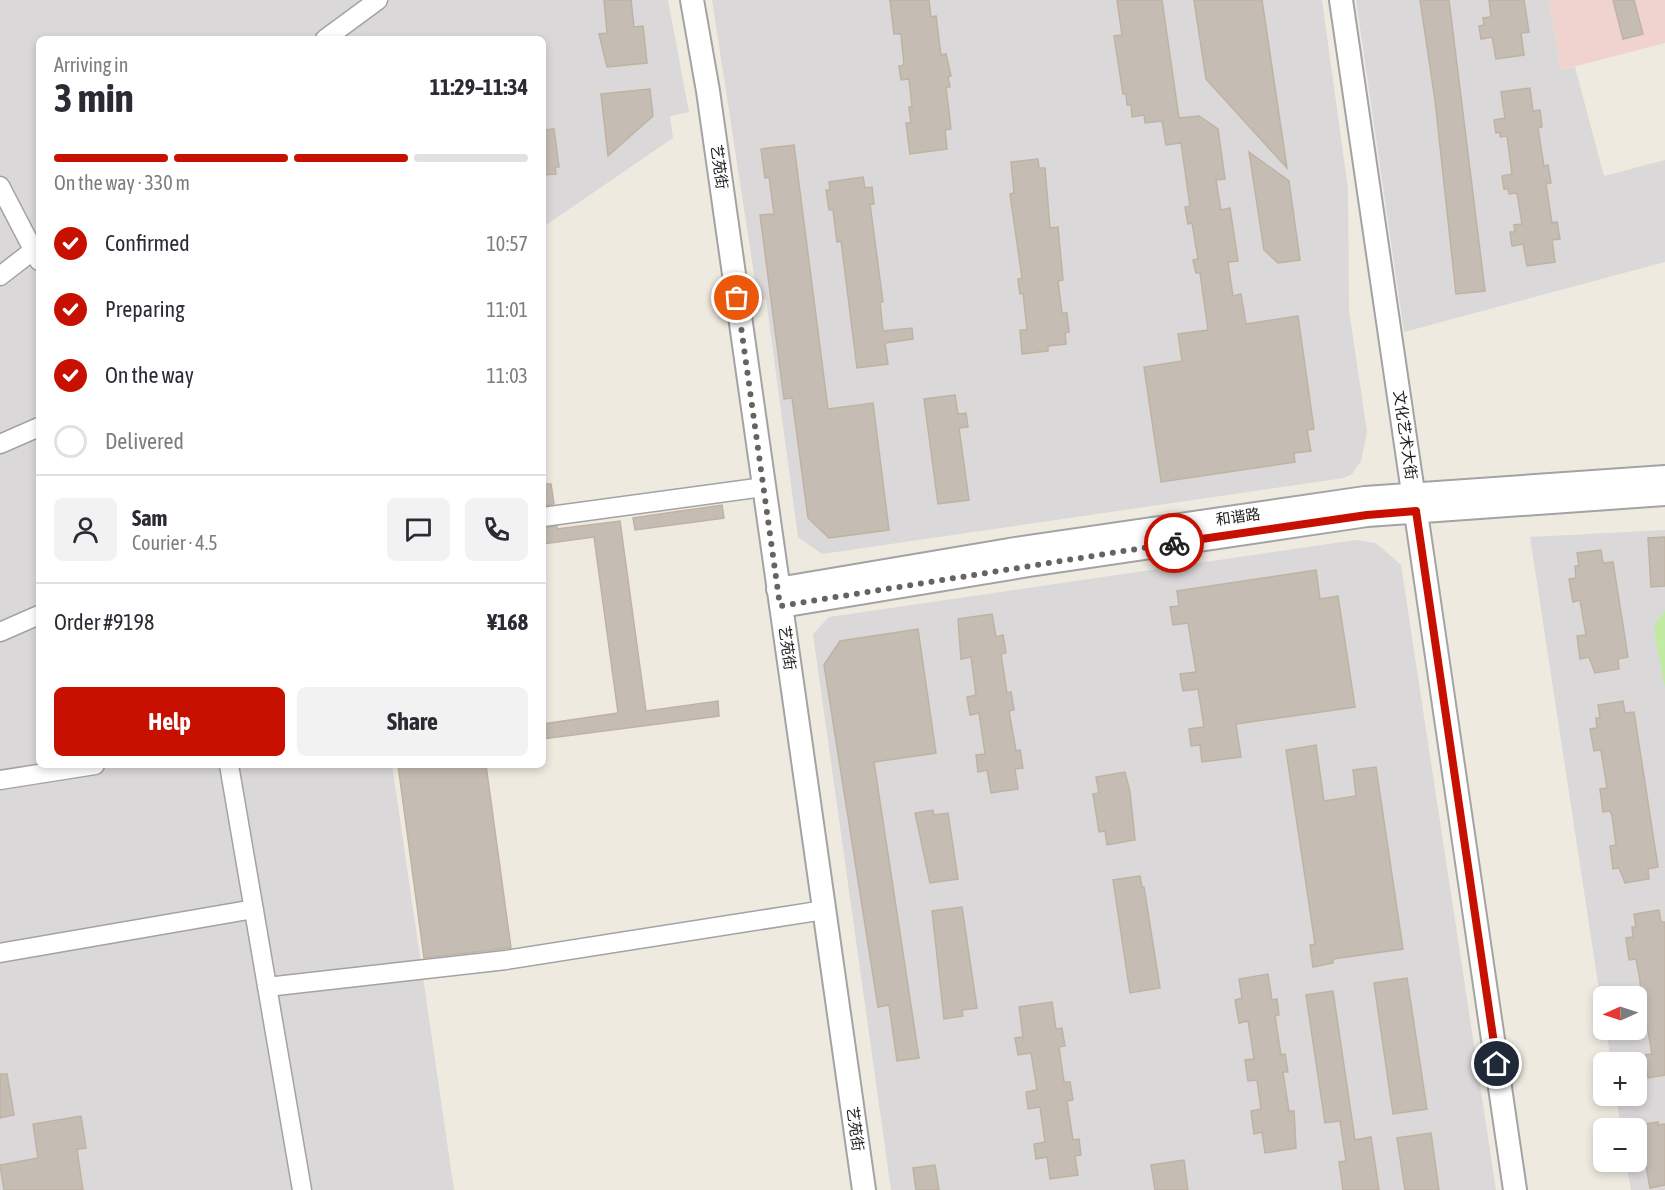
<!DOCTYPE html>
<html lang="en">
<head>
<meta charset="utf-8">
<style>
  body { margin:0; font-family:"Asap Condensed","Noto Sans SC",sans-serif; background:#f2f2f3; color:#2b2b33; height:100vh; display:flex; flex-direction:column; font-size:22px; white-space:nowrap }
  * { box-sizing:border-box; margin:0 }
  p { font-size:20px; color:#7c7c81 }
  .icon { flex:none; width:33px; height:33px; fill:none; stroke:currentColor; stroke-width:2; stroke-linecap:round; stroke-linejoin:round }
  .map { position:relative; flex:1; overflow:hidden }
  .side { position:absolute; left:36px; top:36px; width:510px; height:732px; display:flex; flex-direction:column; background:#fff; border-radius:9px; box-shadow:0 3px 9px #0003 }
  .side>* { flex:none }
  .needle { width:39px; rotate:267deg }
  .controls { position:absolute; left:1593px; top:986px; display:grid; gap:12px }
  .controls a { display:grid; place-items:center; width:54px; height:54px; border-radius:9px; background:#fff; box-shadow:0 3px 9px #0003; font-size:30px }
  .pin { position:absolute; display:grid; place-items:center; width:51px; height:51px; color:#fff; margin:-26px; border:3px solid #fff; border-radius:50%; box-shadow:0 2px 6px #0007 }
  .courier { position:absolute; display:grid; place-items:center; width:60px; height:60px; margin:-30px; border:4px solid #c71000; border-radius:50%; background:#fff; color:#222; box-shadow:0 2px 8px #0007 }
  .overview em { font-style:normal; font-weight:700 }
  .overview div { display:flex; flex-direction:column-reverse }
  .overview { display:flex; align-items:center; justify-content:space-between; height:102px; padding:0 18px }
  h1 { font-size:39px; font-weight:700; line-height:45px }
  .bar { display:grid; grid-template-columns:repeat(4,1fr); gap:9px 6px; align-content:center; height:72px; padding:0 18px }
  .bar i { height:8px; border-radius:4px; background:#e1e1e2 }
  .bar .on { background:#c71000 }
  .bar p { grid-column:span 4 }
  .line { display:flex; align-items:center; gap:15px; padding:0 18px; border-top:2px solid #e1e1e2 }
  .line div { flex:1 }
  .round { display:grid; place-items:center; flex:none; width:63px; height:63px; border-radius:9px; background:#f2f2f3 }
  ol { padding:0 18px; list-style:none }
  li { display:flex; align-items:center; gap:18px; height:66px }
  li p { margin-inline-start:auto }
  li .icon { padding:6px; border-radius:50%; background:#c71000; color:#fff; stroke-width:4 }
  li:last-child { color:#7c7c81 }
  li i { width:33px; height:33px; border:3px solid #e1e1e2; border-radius:50% }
  .cta { display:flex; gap:12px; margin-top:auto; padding:12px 18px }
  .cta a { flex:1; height:69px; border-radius:9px; background:#c71000; color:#fff; font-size:24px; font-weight:700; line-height:69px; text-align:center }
  .cta a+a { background:#f2f2f3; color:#2b2b33 }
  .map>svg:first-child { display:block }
  .residential { fill:#dad8d8 }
  .commercial { fill:#f0d2ce }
  .grass { fill:#c1eba3 }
  .building { fill:#c5bdb4; stroke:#c0b2a2; stroke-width:1.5 }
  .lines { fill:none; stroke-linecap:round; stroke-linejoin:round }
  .minor-casing { stroke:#a3a3a3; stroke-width:21 }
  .tertiary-casing { stroke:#a3a3a3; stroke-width:26 }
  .minor { stroke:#fff; stroke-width:18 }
  .tertiary { stroke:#fff; stroke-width:22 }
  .done { stroke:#666461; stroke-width:6; stroke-dasharray:0 10.8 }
  .route { stroke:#c71000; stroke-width:8 }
  .labels { text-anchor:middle; stroke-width:4.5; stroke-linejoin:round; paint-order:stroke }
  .street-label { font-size:15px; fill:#1c1c1c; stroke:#fff }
</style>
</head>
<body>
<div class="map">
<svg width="1665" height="1190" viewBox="0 0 1665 1190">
  <rect width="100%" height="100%" fill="#eeeae0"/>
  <path class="residential" d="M0,0H668L689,112L670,116L673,138L543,227V39H39V765H392L454,1190H0Z
    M712,0H1322L1348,189L1349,310L1367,432L1361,461L1352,474L1344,478L822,554L798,537L766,299L758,300Z
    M1356,0H1549L1561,70L1575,67L1604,176L1665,160V262L1404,332Z
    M1665,530V1190H1631L1626,1161H1636V1128H1621L1616,1095H1636V1062H1611L1606,1029H1636V996H1604L1603,1016L1530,537Z
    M1356,540L1376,543L1401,565L1496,1190H891L813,634L829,617Z"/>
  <path class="commercial" d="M1549,0H1665V43L1561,70Z"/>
  <path class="grass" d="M1665,610V688L1654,630L1656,622Z"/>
  <path class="building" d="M604,0H631L634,27L643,26L647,63L607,67L599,34L607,33Z
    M890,0H929L931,17L936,16L941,55L946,54L951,76L948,77L950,87H946L951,129L945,130L947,149L910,154L906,123H911L909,107H912L909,79L901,80L899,66L904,65L901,34H894Z
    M1117,0H1162L1179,118L1199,116L1218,129L1225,179L1216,180L1221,210L1230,208L1238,261L1228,262L1233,296L1241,294L1246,324L1298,316L1314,429L1307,430L1311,451L1294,453L1295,462L1161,482L1144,367L1182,361L1178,334L1208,330L1200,273H1196L1193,260L1198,259L1192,223L1188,224L1185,207L1190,206L1181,143L1166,145L1162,121L1145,123L1144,115L1132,117L1131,105H1127L1126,94H1123L1114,36L1122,35Z
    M1194,0H1262L1287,168L1206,79Z
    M1420,0H1449L1485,291L1456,294L1435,100Z
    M1489,0H1524L1529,32L1521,33L1524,55L1496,59L1492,37L1481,39L1479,26L1484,25L1483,18L1491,17Z
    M1613,0H1634L1643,34L1623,39Z
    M1530,88L1533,111L1540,110L1542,127L1538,128L1544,166L1548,165L1551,183L1546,184L1552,223L1557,222L1560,239L1552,240L1555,262L1527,266L1523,244L1512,246L1510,232H1515L1514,225L1522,224L1517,193L1509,194L1508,189H1504L1502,176L1512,174L1507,136L1500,137V132L1496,133L1494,120L1505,118L1501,92Z
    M650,89L653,116L608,156L601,94Z
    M554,129L559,167H555L556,174L543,175V130Z
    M794,145L828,409L873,403L889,530L829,538L808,518L792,398L784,399L760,215L774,214L769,177L765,178L761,149Z
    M1249,152L1289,181L1300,260L1278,263L1264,250Z
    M1038,159L1039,168H1045L1050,228L1058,227L1063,280L1058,281L1062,313H1067L1069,332L1065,333L1066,344L1048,346V351L1022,354L1020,330H1027L1023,293L1020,294L1018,279L1022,278L1010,194L1014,193L1011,162Z
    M863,177L865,188L872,187L874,204H870L883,302H880L883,331L912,328L913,339L885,343L888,364L857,368L841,241L837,242L833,210H829L826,190H830L829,182Z
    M955,395L958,414L966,413L968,427L959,428L969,500L938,504L924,399Z
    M543,484H551L554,504L543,506Z
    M722,505L724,518L635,530L633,518Z
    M620,521L646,711L718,701L719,716L543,739V724L618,713L594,537L543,544V528L557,526V529Z
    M1665,537V586L1651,587L1648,538Z
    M1601,550L1603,563L1613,562L1628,657L1618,659L1619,669L1595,673L1589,657L1580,659L1577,636L1586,635L1581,606L1580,600L1573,602L1569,579L1576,578L1575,566H1579L1577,553Z
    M1316,570L1320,599L1338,596L1355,707L1236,724L1241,757L1202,762L1200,745L1191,746L1189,729L1204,727L1198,689L1183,691L1180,674L1196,672L1188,623L1173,625L1170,607L1179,606L1177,591Z
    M992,614L996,637L1003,635L1006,653L1001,654L1007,693L1011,692L1014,710L1009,711L1016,751L1020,750L1023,768L1015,769L1018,789L991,793L987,770L978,772L976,755L985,754L979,713L970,715L967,697L976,695L971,657L961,659L958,619Z
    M918,629L936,753L874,762L919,1058L897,1061L889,1005L878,1007L824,665L840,641Z
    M1623,701L1625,713L1634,712L1658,867L1648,869L1649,879L1625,883L1619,868L1613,869L1610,846L1616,845L1612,816L1610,811L1603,812L1600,789L1607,788L1602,757L1601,750L1594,751L1590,729L1597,728L1596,718H1600L1598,705Z
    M1316,745L1324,801L1356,796L1353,770L1376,767L1403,949L1333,959V963L1313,967L1310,945L1315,944L1286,750Z
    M398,765H486L511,948L424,958Z
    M1125,772L1130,792L1135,840L1107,845L1105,831L1099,832L1093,794L1099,793L1096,777Z
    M933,810L934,815L948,813L958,879L930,883L915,813Z
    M1140,876L1142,887H1144L1160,988L1130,993L1113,880Z
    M962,907L977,1008L962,1010L963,1016L944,1019L932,911Z
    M1659,910L1661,922H1665V1075L1648,1078L1645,1055L1652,1054L1647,1025L1646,1020L1639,1021L1636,998L1642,997L1639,974L1636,959L1629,960L1626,938L1633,937L1632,927H1636L1634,914Z
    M1268,974L1272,1000L1277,999L1279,1015L1275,1016L1281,1055L1285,1054L1288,1072H1283L1289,1111H1294L1296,1148L1265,1153L1262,1132L1254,1134L1251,1111L1261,1109L1257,1080L1248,1081L1245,1060L1254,1059L1248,1021L1239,1023L1235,1000L1242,998L1239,979Z
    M1407,978L1427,1109L1393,1114L1374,983Z
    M1333,991L1355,1140L1371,1137L1379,1190H1343L1339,1162L1346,1161L1340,1121L1325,1123L1306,995Z
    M1052,1002L1056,1029L1062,1028L1065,1046L1059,1047L1064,1082H1070L1073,1100L1067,1101L1073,1140L1079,1139L1081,1155L1075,1156L1078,1175L1050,1179L1047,1157L1036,1159L1034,1144L1045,1142L1040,1107L1028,1109L1026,1092L1037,1090L1031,1053L1018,1055L1015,1038L1023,1037L1019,1007Z
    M0,1074H7L14,1115L0,1118Z
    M81,1116L86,1148L77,1149L83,1190H4L0,1165L38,1158L33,1124Z
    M1658,1122V1125L1665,1124V1185L1650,1188L1639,1125Z
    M1431,1133L1439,1190H1405L1397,1138Z
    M1184,1160L1188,1190H1155L1151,1165Z
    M935,1165L939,1190H916L913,1168Z"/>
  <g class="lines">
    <defs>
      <path id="minor" d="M325,39L378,0
        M0,186L39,261
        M0,276L39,246
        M0,444L39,427
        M543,517L764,487
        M0,632L39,615
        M229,765L302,1190
        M0,780L95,765
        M0,953L254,909
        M267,987L506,960L824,910"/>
      <path id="tertiary" d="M692,0L708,91L864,1190
        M1341,0L1515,1190
        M778,589L1009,550L1365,498L1665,477
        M781,606L1029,565L1367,515L1665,494"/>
    </defs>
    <use href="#minor" class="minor-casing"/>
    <use href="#tertiary" class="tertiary-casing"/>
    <use href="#minor" class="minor"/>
    <use href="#tertiary" class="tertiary"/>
  </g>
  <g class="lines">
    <path class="done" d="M737,298L780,606L1174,543"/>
    <path class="route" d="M1174,543L1367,515L1416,511L1497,1064"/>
  </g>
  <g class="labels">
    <g class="street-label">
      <text transform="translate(719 167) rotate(82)" y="5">艺苑街</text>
      <text transform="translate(1405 435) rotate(82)" y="5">文化艺术大街</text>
      <text transform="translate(1238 517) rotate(-8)" y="5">和谐路</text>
      <text transform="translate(787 648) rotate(82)" y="5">艺苑街</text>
      <text transform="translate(855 1129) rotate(82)" y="5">艺苑街</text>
    </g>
  </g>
</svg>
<div class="controls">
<a><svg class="needle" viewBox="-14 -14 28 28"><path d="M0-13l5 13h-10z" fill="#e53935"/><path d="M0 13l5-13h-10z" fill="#7c7c81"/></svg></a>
<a>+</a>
<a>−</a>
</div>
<div class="pin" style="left:737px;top:298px;background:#ea580c"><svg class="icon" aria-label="bag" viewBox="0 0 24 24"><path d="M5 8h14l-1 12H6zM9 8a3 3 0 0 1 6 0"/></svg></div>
<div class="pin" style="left:1497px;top:1064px;background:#1f2937"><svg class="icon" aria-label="home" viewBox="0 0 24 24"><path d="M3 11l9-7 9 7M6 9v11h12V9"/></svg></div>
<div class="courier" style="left:1174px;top:543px"><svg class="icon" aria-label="bike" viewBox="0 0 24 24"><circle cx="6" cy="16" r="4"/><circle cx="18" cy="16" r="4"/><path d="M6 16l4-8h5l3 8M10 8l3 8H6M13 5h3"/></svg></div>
<section class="side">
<div class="overview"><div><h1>3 min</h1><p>Arriving in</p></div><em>11:29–11:34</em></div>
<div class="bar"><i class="on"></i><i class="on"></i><i class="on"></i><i></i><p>On the way · 330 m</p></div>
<ol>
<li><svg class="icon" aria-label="check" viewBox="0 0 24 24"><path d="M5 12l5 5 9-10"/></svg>Confirmed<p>10:57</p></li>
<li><svg class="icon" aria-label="check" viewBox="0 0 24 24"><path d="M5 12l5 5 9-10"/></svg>Preparing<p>11:01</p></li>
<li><svg class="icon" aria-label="check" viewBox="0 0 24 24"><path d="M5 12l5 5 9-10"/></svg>On the way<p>11:03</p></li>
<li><i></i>Delivered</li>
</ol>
<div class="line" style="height:108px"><a class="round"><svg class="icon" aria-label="person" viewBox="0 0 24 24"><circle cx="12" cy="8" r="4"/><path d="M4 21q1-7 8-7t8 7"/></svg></a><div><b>Sam</b><p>Courier · 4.5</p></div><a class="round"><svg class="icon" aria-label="chat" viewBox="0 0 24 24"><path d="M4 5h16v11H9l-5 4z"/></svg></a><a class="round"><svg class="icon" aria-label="phone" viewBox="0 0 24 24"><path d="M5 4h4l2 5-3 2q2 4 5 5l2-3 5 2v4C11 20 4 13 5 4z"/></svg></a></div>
<div class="line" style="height:78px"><div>Order #9198</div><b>¥168</b></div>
<div class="cta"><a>Help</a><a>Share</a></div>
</section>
</div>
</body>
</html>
